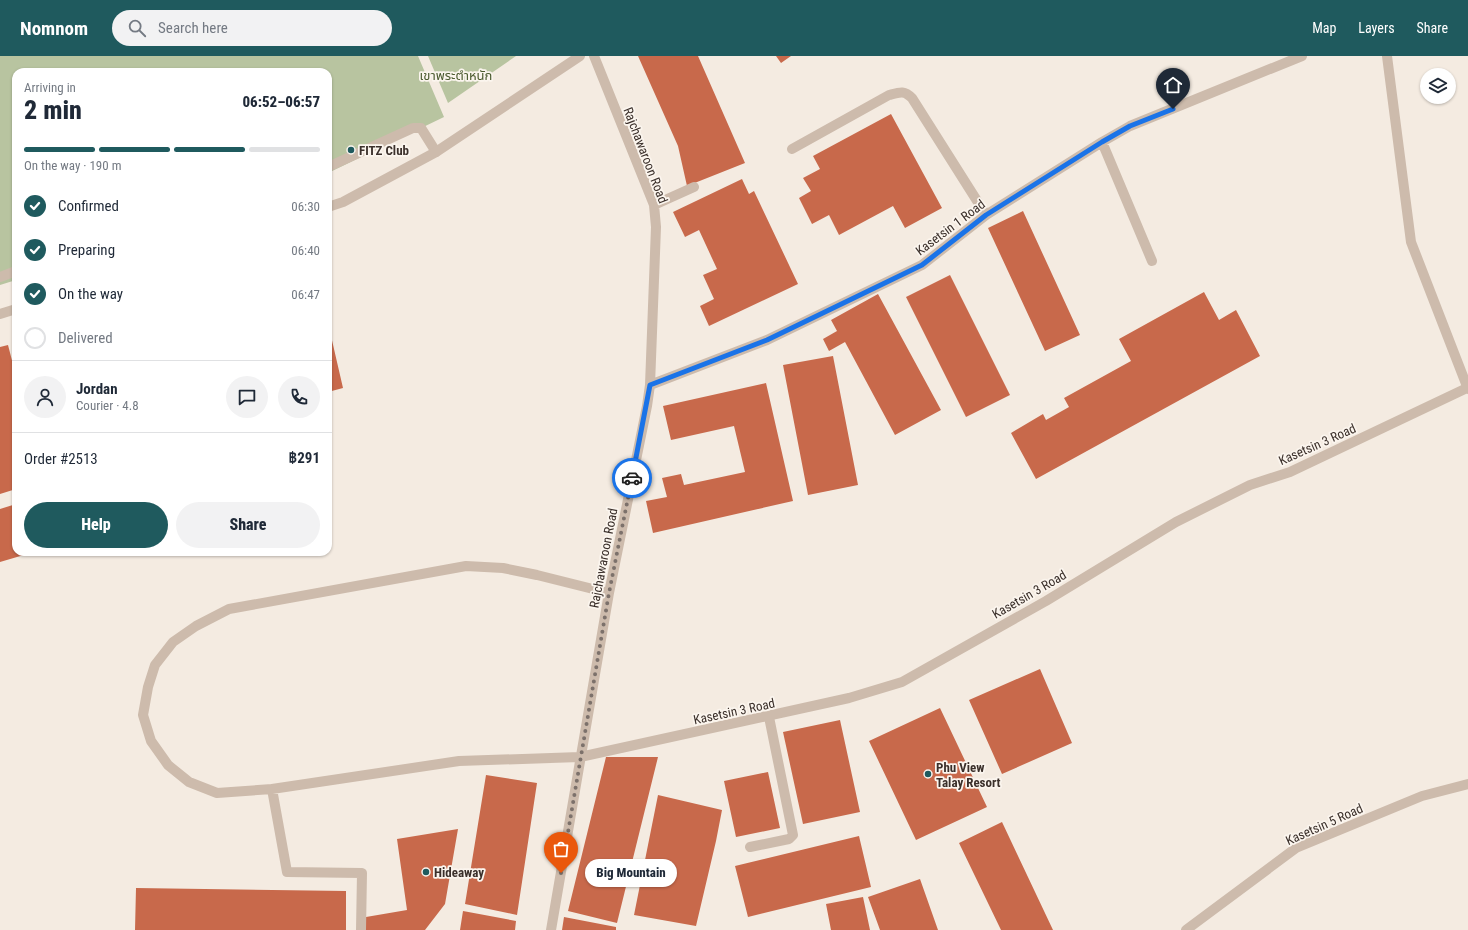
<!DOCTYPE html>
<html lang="en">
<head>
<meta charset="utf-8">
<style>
  body { margin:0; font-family:"Roboto Condensed","Noto Sans Thai",sans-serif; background:#f2f2f3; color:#1f2937; height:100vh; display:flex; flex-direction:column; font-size:15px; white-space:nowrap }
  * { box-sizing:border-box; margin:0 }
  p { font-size:13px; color:#747a83 }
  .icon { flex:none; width:22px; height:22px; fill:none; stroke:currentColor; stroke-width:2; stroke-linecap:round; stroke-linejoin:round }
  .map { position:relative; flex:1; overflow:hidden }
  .drawer { position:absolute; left:12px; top:12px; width:320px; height:488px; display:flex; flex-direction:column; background:#fff; border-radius:12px; box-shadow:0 1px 3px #0004 }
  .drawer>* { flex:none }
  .fabs { position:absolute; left:1420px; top:12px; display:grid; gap:8px }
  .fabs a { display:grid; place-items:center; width:36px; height:36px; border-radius:50%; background:#fff; box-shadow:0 1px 3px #0004; font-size:20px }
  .pin { position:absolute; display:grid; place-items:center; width:34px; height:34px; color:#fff; margin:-41px -17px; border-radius:50% 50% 50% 0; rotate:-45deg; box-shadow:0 0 4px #0007 }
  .pin .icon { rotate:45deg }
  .courier { position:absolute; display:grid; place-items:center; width:40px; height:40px; margin:-20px; border:3px solid #1a73e8; border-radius:50%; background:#fff; color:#222; box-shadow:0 1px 5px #0007 }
  .bubble { position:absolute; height:28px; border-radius:14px; background:#fff; box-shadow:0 1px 3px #0004; font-size:13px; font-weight:800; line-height:28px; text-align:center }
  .head em { font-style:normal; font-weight:800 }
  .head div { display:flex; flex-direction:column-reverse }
  .head { display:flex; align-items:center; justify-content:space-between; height:68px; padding:0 12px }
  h1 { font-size:26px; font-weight:800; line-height:30px }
  .bar { display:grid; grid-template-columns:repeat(4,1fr); gap:6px 4px; align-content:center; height:48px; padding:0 12px }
  .bar i { height:5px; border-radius:3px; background:#e0e1e3 }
  .bar .on { background:#1f5a5e }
  .bar p { grid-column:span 4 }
  .line { display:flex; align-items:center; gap:10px; padding:0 12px; border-top:1px solid #e0e1e3 }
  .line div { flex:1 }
  .round { display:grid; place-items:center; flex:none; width:42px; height:42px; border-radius:21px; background:#f2f2f3 }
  ol { padding:0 12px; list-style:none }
  li { display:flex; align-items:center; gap:12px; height:44px }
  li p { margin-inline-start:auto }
  li .icon { padding:4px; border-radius:50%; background:#1f5a5e; color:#fff; stroke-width:4 }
  li:last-child { color:#747a83 }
  li i { width:22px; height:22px; border:2px solid #e0e1e3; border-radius:50% }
  .button { display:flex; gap:8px; margin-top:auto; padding:8px 12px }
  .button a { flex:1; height:46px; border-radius:24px; background:#1f5a5e; color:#fff; font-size:16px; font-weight:800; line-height:46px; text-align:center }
  .button a+a { background:#f2f2f3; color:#1f2937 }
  header { display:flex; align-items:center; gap:24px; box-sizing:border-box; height:56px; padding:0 20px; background:#1f5a5e; color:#fff }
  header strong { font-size:19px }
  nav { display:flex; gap:22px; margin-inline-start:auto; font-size:14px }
  .search { width:280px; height:36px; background:#f2f2f3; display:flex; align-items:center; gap:10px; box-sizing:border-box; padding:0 14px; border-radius:22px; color:#747a83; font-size:15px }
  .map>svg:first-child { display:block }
  .green { fill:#b8c4a0 }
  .building { fill:#c8694b }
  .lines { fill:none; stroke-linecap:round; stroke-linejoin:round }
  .lane { stroke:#cdbbac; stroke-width:10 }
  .street { stroke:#cdbbac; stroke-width:10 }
  .done { stroke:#7c716b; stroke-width:4; stroke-dasharray:0 7.2 }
  .route { stroke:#1a73e8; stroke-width:5 }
  .poi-dot { fill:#1f5a5e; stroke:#fbf5ee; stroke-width:1.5 }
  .labels { text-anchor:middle; stroke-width:3.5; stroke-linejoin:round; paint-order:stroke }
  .park-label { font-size:13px; fill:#4a5a2e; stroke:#fbf5ee }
  .poi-label { font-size:13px; font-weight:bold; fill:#3b302b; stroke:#fbf5ee; text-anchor:start }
  .street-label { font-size:13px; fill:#3b302b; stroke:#fbf5ee }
</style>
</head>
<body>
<header>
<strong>Nomnom</strong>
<div class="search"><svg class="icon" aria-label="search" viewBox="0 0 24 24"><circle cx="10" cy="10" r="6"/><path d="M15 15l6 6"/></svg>Search here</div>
<nav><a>Map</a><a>Layers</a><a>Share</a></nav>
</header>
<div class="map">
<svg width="1468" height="874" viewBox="0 0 1468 874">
  <rect width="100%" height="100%" fill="#f4ebe1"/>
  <path class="green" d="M0,0H418L444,61L328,117V16H16V224L0,229Z
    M428,0H516L448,47Z"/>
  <path class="building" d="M638,0H698L745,107L687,130L678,90Z
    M776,0H791L781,7Z
    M891,58L942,152L905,172L893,150L839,179L829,159L812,168L799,142L811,135L803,122L820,113L813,100Z
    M742,123L749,138L754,135L798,228L709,270L700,250L714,243L703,219L717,213L699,174L685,181L673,156Z
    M1023,155L1080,279L1045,295L988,172Z
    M950,219L1010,339L966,361L906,241Z
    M1204,236L1219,264L1236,254L1260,300L1036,423L1011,377L1043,358L1046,364L1069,351L1064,342L1131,305L1119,283Z
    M878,238L941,354L895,379L845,286L829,295L823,283L837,275L831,264Z
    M328,267L343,332L328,336Z
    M8,289L16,320V433L0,438V291Z
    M833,300L858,429L808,439L783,309Z
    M766,327L793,445L653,477L646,445L667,441L662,422L681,418L684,429L745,416L734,370L671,384L663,350Z
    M16,448V496H34L0,506V453Z
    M1040,613L1072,687L1002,718L969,644Z
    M940,652L987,751L916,784L869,685Z
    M840,664L860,756L803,768L783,676Z
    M606,701H658L617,867L568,855Z
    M768,716L780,772L736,781L724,725Z
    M486,719L537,727L517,859L465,848Z
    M658,739L722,754L716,785L696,870L634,859Z
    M1002,766L1053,874H1001L959,787Z
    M458,773L445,848L425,874H366V861L407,854L397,783Z
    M859,780L871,831L748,861L735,810Z
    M920,823L938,874H880L868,841Z
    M136,832L346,835V874H135Z
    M863,841L870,874H831L826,848Z
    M463,855L516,865L515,874H460Z
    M564,861L616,871V874H562Z"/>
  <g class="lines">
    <path class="lane" d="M328,111L413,72H421L436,96
      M0,221L16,215"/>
    <path class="street" d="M1387,0L1411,186L1468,333
      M1102,86L1152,205
      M792,93L889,39C900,36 904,34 912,42L986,159
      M654,149L694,131
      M328,151L343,146L436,96L580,0
      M0,258L16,253
      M650,329L767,284L922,209L986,159L1102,86L1130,70L1302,0
      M609,537L537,519L503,512L466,510L229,553L196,570L173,586L155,609L148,631L143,659L151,685L168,709L189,726L217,737L272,733L459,705L580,701L849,642L902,626L1046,545L1176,466L1250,429L1290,416L1467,332
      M272,733L287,816L362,817L361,874
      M750,791L789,783L793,779L769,661
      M551,874L609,537L647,350L650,329L656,171L654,149L594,0
      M1186,874L1296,792L1422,740L1468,728"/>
  </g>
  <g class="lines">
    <path class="done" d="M561,817L609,537L632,422"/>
    <path class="route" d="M632,422L650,329L767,284L922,209L986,159L1102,86L1130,70L1173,53"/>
  </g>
  <g class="poi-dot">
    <circle cx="351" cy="94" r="4"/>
    <circle cx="928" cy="718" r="4"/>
    <circle cx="426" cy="816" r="4"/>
  </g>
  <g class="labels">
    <g class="park-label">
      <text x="456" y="24">เขาพระตำหนัก</text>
    </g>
    <g class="poi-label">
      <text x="359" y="99">FITZ Club</text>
      <text x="936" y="716">Phu View<tspan x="936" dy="15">Talay Resort</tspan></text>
      <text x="434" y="821">Hideaway</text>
    </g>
    <g class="street-label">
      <text transform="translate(646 99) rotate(69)" y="5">Rajchawaroon Road</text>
      <text transform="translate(950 171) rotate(-37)" y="5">Kasetsin 1 Road</text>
      <text transform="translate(1317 388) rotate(-24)" y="5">Kasetsin 3 Road</text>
      <text transform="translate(603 502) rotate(-79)" y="5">Rajchawaroon Road</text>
      <text transform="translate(1029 538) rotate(-30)" y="5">Kasetsin 3 Road</text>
      <text transform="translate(734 655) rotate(-12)" y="5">Kasetsin 3 Road</text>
      <text transform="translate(1324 768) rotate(-24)" y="5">Kasetsin 5 Road</text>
    </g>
  </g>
</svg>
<div class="fabs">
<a><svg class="icon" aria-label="layers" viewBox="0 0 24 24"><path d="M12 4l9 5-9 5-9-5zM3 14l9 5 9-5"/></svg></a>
</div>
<div class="pin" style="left:561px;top:817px;background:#ea580c"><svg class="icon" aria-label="bag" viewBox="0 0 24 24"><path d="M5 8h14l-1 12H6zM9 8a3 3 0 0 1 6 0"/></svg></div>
<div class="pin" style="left:1173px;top:53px;background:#1f2937"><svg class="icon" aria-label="home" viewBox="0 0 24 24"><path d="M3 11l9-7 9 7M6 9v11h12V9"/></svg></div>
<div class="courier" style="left:632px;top:422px"><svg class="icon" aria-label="car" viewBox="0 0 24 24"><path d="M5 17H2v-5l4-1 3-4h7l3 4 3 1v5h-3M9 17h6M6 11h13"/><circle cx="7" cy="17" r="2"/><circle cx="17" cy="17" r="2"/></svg></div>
<div class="bubble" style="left:585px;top:803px;width:92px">Big Mountain</div>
<section class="drawer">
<div class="head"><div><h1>2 min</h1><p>Arriving in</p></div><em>06:52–06:57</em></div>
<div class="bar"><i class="on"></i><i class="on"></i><i class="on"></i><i></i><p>On the way · 190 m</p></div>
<ol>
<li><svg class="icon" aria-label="check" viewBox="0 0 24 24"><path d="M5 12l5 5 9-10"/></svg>Confirmed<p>06:30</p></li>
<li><svg class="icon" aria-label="check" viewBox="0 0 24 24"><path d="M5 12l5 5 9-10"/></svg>Preparing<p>06:40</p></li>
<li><svg class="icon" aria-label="check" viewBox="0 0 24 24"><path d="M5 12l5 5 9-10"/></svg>On the way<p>06:47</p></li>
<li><i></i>Delivered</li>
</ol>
<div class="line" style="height:72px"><a class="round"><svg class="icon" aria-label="person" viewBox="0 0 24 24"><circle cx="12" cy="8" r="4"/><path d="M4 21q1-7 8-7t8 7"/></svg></a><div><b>Jordan</b><p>Courier · 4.8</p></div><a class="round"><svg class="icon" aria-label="chat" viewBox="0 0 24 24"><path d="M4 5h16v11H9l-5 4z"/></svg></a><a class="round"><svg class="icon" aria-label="phone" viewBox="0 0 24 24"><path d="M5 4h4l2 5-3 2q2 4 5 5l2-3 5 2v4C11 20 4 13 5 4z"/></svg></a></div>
<div class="line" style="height:52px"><div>Order #2513</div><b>฿291</b></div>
<div class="button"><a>Help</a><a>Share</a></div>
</section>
</div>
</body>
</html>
